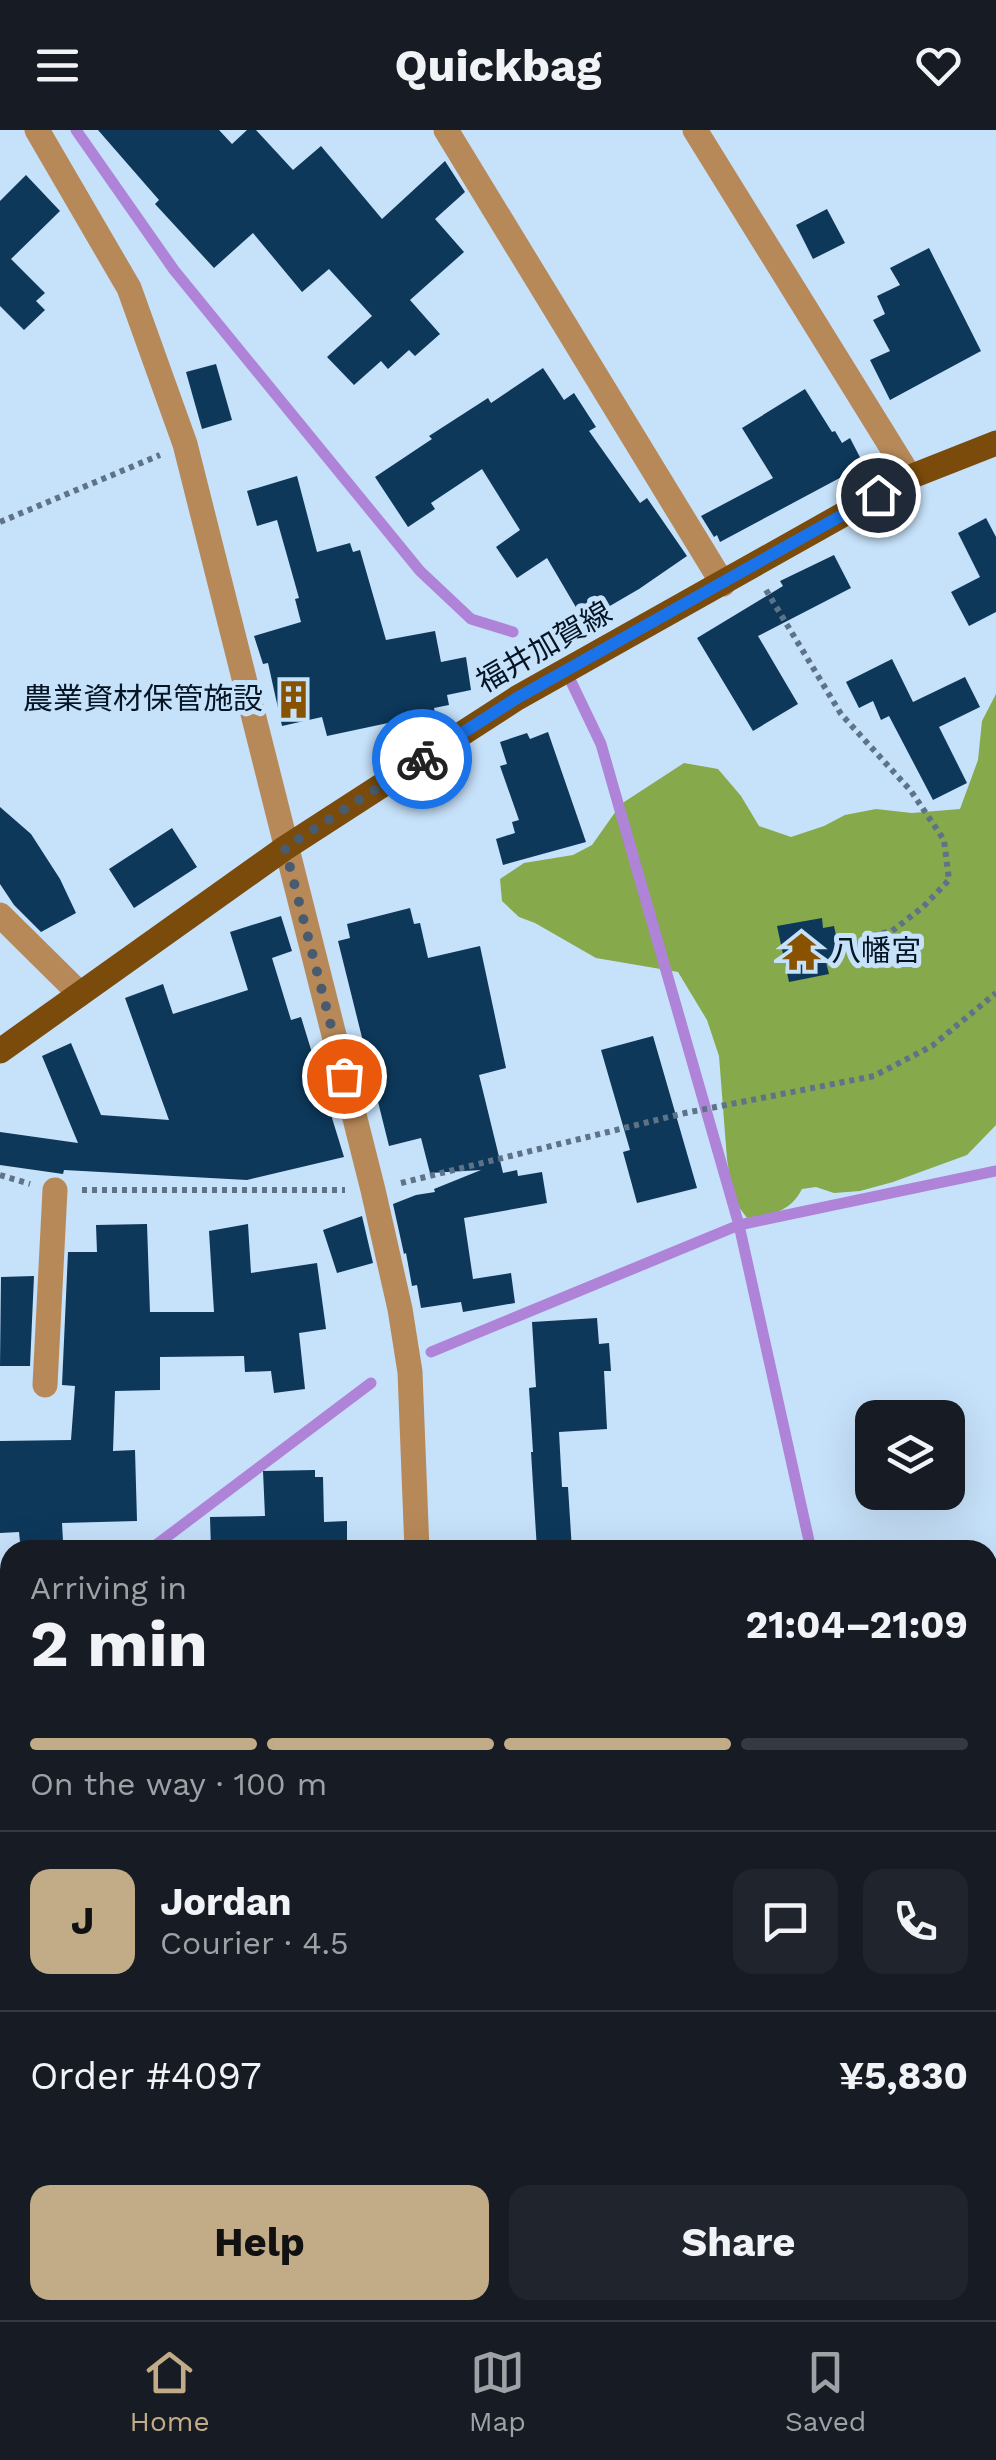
<!DOCTYPE html>
<html lang="en">
<head>
<meta charset="utf-8">
<style>
  body { margin:0; font-family:"Work Sans","Noto Sans JP",sans-serif; background:#20242c; color:#f1f3f6; height:100vh; display:flex; flex-direction:column; font-size:38px; white-space:nowrap }
  * { box-sizing:border-box; margin:0 }
  p { font-size:32px; color:#9ea1a6 }
  .icon { flex:none; width:55px; height:55px; fill:none; stroke:currentColor; stroke-width:2; stroke-linecap:round; stroke-linejoin:round }
  .map { position:relative; flex:1; overflow:hidden }
  .drawer { position:absolute; left:0px; top:1410px; width:998px; height:780px; display:flex; flex-direction:column; background:#171b24; border-radius:30px 30px 0 0; box-shadow:0 10px 40px #0002 }
  .drawer>* { flex:none }
  .fabs { position:absolute; left:855px; top:1270px; display:grid; gap:20px }
  .fabs a { display:grid; place-items:center; width:110px; height:110px; border-radius:20px; background:#171b24; box-shadow:0 10px 40px #0002; font-size:50px }
  .pin { position:absolute; display:grid; place-items:center; width:85px; height:85px; color:#fff; margin:-42px; border:5px solid #fff; border-radius:50%; box-shadow:0 2px 10px #0007 }
  .courier { position:absolute; display:grid; place-items:center; width:100px; height:100px; margin:-50px; border:8px solid #1a73e8; border-radius:50%; background:#fff; color:#222; box-shadow:0 2px 12px #0007 }
  .headline em { font-style:normal; font-weight:700 }
  .headline div { display:flex; flex-direction:column-reverse }
  .headline { display:flex; align-items:center; justify-content:space-between; height:170px; padding:0 30px }
  h1 { font-size:65px; font-weight:700; line-height:75px }
  .bar { display:grid; grid-template-columns:repeat(4,1fr); gap:15px 10px; align-content:center; height:120px; padding:0 30px }
  .bar i { height:12px; border-radius:8px; background:#363941 }
  .bar .selected { background:#c2ab87 }
  .bar p { grid-column:span 4 }
  .line { display:flex; align-items:center; gap:25px; padding:0 30px; border-top:2px solid #363941 }
  .line div { flex:1 }
  .round { display:grid; place-items:center; flex:none; width:105px; height:105px; border-radius:20px; background:#20242c }
  .button { display:flex; gap:20px; margin-top:auto; padding:20px 30px }
  .button a { flex:1; height:115px; border-radius:20px; background:#c2ab87; color:#111; font-size:40px; font-weight:700; line-height:115px; text-align:center }
  .button a+a { background:#20242c; color:#f1f3f6 }
  header { display:flex; justify-content:space-between; align-items:center; height:130px; padding:0 30px; background:#171b24; font-size:45px; font-weight:700 }
  .menu { display:flex; justify-content:space-around; align-items:center; height:140px; border-top:2px solid #363941; background:#171b24; font-size:28px; color:#9ea1a6 }
  .menu a { display:grid; justify-items:center; gap:5px }
  .menu .selected { color:#c2ab87 }
  .map>svg:first-child { display:block }
  .forest { fill:#85a94b }
  .lines { fill:none; stroke-linecap:round; stroke-linejoin:round }
  .stream { stroke:#af83d8; stroke-width:11 }
  .building { fill:#0d385a }
  .path { stroke:#5e7387; stroke-width:6; stroke-dasharray:5 5; stroke-linecap:butt }
  .minor { stroke:#b78959; stroke-width:25 }
  .major { stroke:#7a4b0a; stroke-width:25 }
  .done { stroke:#495c6f; stroke-width:10; stroke-dasharray:0 18 }
  .route { stroke:#1a73e8; stroke-width:12 }
  .labels { text-anchor:middle; stroke-width:10; stroke-linejoin:round; paint-order:stroke }
  .street-label { font-size:30px; fill:#051524; stroke:#c6e1fa }
  .poi-label { font-size:30px; fill:#051524; stroke:#c6e1fa; text-anchor:end }
</style>
</head>
<body>
<header><svg class="icon" aria-label="menu" viewBox="0 0 24 24"><path d="M4 6h16M4 12h16M4 18h16"/></svg>Quickbag<svg class="icon" aria-label="heart" viewBox="0 0 24 24"><path d="M12 20l-8-8c-3-5 5-10 8-4 3-6 11-1 8 4z"/></svg></header>
<div class="map">
<svg width="996" height="2190" viewBox="0 0 996 2190">
  <rect width="100%" height="100%" fill="#c6e1fa"/>
  <path class="forest" d="M996,564V995L967,1025L893,1052L860,1061L834,1063L816,1057L802,1059C790,1082 772,1085 747,1088L733,1069L727,1029L719,926L707,890L678,842L596,828L535,793L519,787L502,771L500,749L524,733L573,725L592,715L621,674L684,633L718,639L741,666L759,696L791,707L824,696L845,685L876,679L912,683L960,679L978,630L982,591Z"/>
  <g class="lines">
    <path class="stream" d="M76,0L174,140L420,441L471,489L513,502
      M565,539L601,614L739,1095L811,1420
      M431,1222L739,1095L996,1041
      M139,1420L156,1415L371,1253
      M0,1459L10,1456
      M852,2180L855,2190"/>
  </g>
  <path class="building" d="M98,0H219L232,14L247,0H256L293,40L321,16L382,89L445,31L465,62L435,89L464,122L410,170L440,204L415,226L409,220L388,239L381,231L354,255L327,227L372,186L329,139L302,162L253,103L214,138L155,74L159,70Z
    M26,45L60,81L11,129L45,163L36,171L45,180L24,200L0,176V71Z
    M827,79L845,113L813,129L796,95Z
    M929,118L981,221L890,270L870,230L890,221L873,190L885,184L877,166L900,155L890,138Z
    M216,234L232,290L202,299L186,242Z
    M543,238L564,270L574,263L596,297L589,301L640,373L647,368L687,426L639,459L584,491L547,428L517,448L496,417L520,400L482,339L431,373L435,379L408,397L375,347L432,309L429,306L488,268L491,273Z
    M805,259L832,302L835,301L842,313L850,308L864,335L720,412L717,405L714,407L701,386L773,348L742,298Z
    M297,346L317,422L350,413L353,422L360,420L386,510L435,501L441,532L466,527L471,560L447,565L449,575L434,578L435,583L327,606L322,587L282,596L268,533L263,534L254,506L301,492L295,469L299,468L277,390L257,396L247,361Z
    M986,388L996,407V482L969,496L951,462L980,447L958,403Z
    M834,425L851,458L758,506L798,574L753,601L697,508L783,456L780,451Z
    M892,529L913,572L965,547L980,577L939,597L967,653L933,670L889,586L881,590L873,571L859,578L846,552Z
    M548,602L586,712L503,735L496,709L515,703L512,692L519,690L500,636L507,634L500,612L527,603L530,609Z
    M0,677L31,704L60,749L76,783L41,802L14,775L0,754Z
    M172,698L197,737L134,778L109,739Z
    M410,778L414,794L420,793L428,828L480,816L506,938L479,945L503,1043L517,1040L518,1046L542,1042L547,1073L464,1088L473,1149L511,1143L515,1173L463,1182L461,1172L421,1178L417,1155L412,1156L406,1123L404,1124L393,1074L416,1065L435,1062L434,1059L481,1040L430,1043L421,1008L389,1016L338,811L350,808L347,794Z
    M281,786L292,821L272,828L291,890L301,887L344,1027L247,1050L64,1040L63,1044L0,1035V1002L78,1013L42,926L71,913L101,985L169,990L125,868L163,854L173,884L248,860L230,802Z
    M822,788L823,798L834,796L841,829L826,832L829,844L789,852L777,796Z
    M653,906L697,1058L637,1073L623,1022L630,1020L601,920Z
    M362,1086L373,1133L337,1143L323,1100Z
    M147,1094L150,1182H214L209,1101L248,1094L251,1143L317,1133L326,1199L299,1203L305,1259L274,1263L271,1241L245,1242L244,1226L160,1227V1260L115,1261L113,1321L135,1320L137,1391L62,1393L63,1411L20,1412L19,1402L0,1403V1311L71,1310L75,1256L62,1255L68,1122H97L96,1095Z
    M34,1146L30,1236H0L1,1147Z
    M597,1188L599,1214L609,1213L611,1241H604L607,1299L559,1302L562,1357H568L572,1420H537L531,1322H533L529,1258L536,1257L532,1192Z
    M315,1340V1347H323L324,1392L347,1391V1420H211L210,1387L265,1386L263,1341Z"/>
  <g class="lines">
    <path class="path" d="M0,392L160,325
      M766,460L841,584L911,661L944,710L949,750L923,777L892,801L866,807
      M0,1045L30,1054
      M401,1053L685,983L874,946L932,916L996,863
      M82,1060H345
      M988,1515L996,1517
      M65,2180L81,2190"/>
    <path class="minor" d="M37,0L129,158L185,314L373,1060L400,1179L410,1242L417,1420
      M446,0L723,454
      M695,0L910,347
      M0,785L80,864
      M45,1255L55,1060
      M0,1590L10,1585
      M988,2023H996
      M0,2142L10,2134
      M578,2180L581,2190
      M298,2190L340,2180"/>
    <path class="major" d="M0,921L285,718L517,568L910,347L996,313"/>
  </g>
  <g class="lines">
    <path class="done" d="M344,946L285,718L422,629"/>
    <path class="route" d="M422,629L517,568L878,365"/>
  </g>
  <defs>
    <symbol id="building-bare" viewBox="-9 -9 18 18"><path d="M-4-6H4V6H1V3H-1V6H-4ZM-2.5-4.3h1.7v1.8h-1.7ZM.8-4.3h1.7v1.8H.8ZM-2.5-1h1.7V.8h-1.7ZM.8-1h1.7V.8H.8Z" fill="#885200" stroke="#c6e1fa" stroke-width="2.5" paint-order="stroke"/></symbol>
    <symbol id="temple-bare" viewBox="-9 -9 18 18"><path d="M0-6L5-2H3V0L6.5 2.5H4V6H1.5V3h-3V6H-4V2.5H-6.5L-3 0V-2H-5Z" fill="#885200" stroke="#c6e1fa" stroke-width="2.5" paint-order="stroke"/></symbol>
  </defs>
  <g fill-rule="evenodd">
    <use href="#building-bare" x="266" y="542" width="55" height="55"/>
    <use href="#temple-bare" x="774" y="794" width="55" height="55"/>
  </g>
  <g class="labels">
    <g class="street-label">
      <text transform="translate(544 517) rotate(-30)" y="10">福井加賀線</text>
    </g>
    <g class="poi-label">
      <text x="263" y="579">農業資材保管施設</text>
      <text x="831" y="831" text-anchor="start">八幡宮</text>
    </g>
  </g>
</svg>
<div class="fabs">
<a><svg class="icon" aria-label="layers" viewBox="0 0 24 24"><path d="M12 4l9 5-9 5-9-5zM3 14l9 5 9-5"/></svg></a>
</div>
<div class="pin" style="left:344px;top:946px;background:#ea580c"><svg class="icon" aria-label="bag" viewBox="0 0 24 24"><path d="M5 8h14l-1 12H6zM9 8a3 3 0 0 1 6 0"/></svg></div>
<div class="pin" style="left:878px;top:365px;background:#1f2937"><svg class="icon" aria-label="home" viewBox="0 0 24 24"><path d="M3 11l9-7 9 7M6 9v11h12V9"/></svg></div>
<div class="courier" style="left:422px;top:629px"><svg class="icon" aria-label="bike" viewBox="0 0 24 24"><circle cx="6" cy="16" r="4"/><circle cx="18" cy="16" r="4"/><path d="M6 16l4-8h5l3 8M10 8l3 8H6M13 5h3"/></svg></div>
<section class="drawer">
<div class="headline"><div><h1>2 min</h1><p>Arriving in</p></div><em>21:04–21:09</em></div>
<div class="bar"><i class="selected"></i><i class="selected"></i><i class="selected"></i><i></i><p>On the way · 100 m</p></div>
<div class="line" style="height:180px"><b class="round" style="background:#c2ab87;color:#111">J</b><div><b>Jordan</b><p>Courier · 4.5</p></div><a class="round"><svg class="icon" aria-label="chat" viewBox="0 0 24 24"><path d="M4 5h16v11H9l-5 4z"/></svg></a><a class="round"><svg class="icon" aria-label="phone" viewBox="0 0 24 24"><path d="M5 4h4l2 5-3 2q2 4 5 5l2-3 5 2v4C11 20 4 13 5 4z"/></svg></a></div>
<div class="line" style="height:130px"><div>Order #4097</div><b>¥5,830</b></div>
<div class="button"><a>Help</a><a>Share</a></div>
</section>
</div>
<nav class="menu">
<a class="selected"><svg class="icon" aria-label="home" viewBox="0 0 24 24"><path d="M3 11l9-7 9 7M6 9v11h12V9"/></svg>Home</a>
<a><svg class="icon" aria-label="map" viewBox="0 0 24 24"><path d="M3 6l6-2 6 2 6-2v14l-6 2-6-2-6 2zM9 4v14M15 6v14"/></svg>Map</a>
<a><svg class="icon" aria-label="saved" viewBox="0 0 24 24"><path d="M7 4h10v16l-5-4-5 4z"/></svg>Saved</a>
</nav>
</body>
</html>
